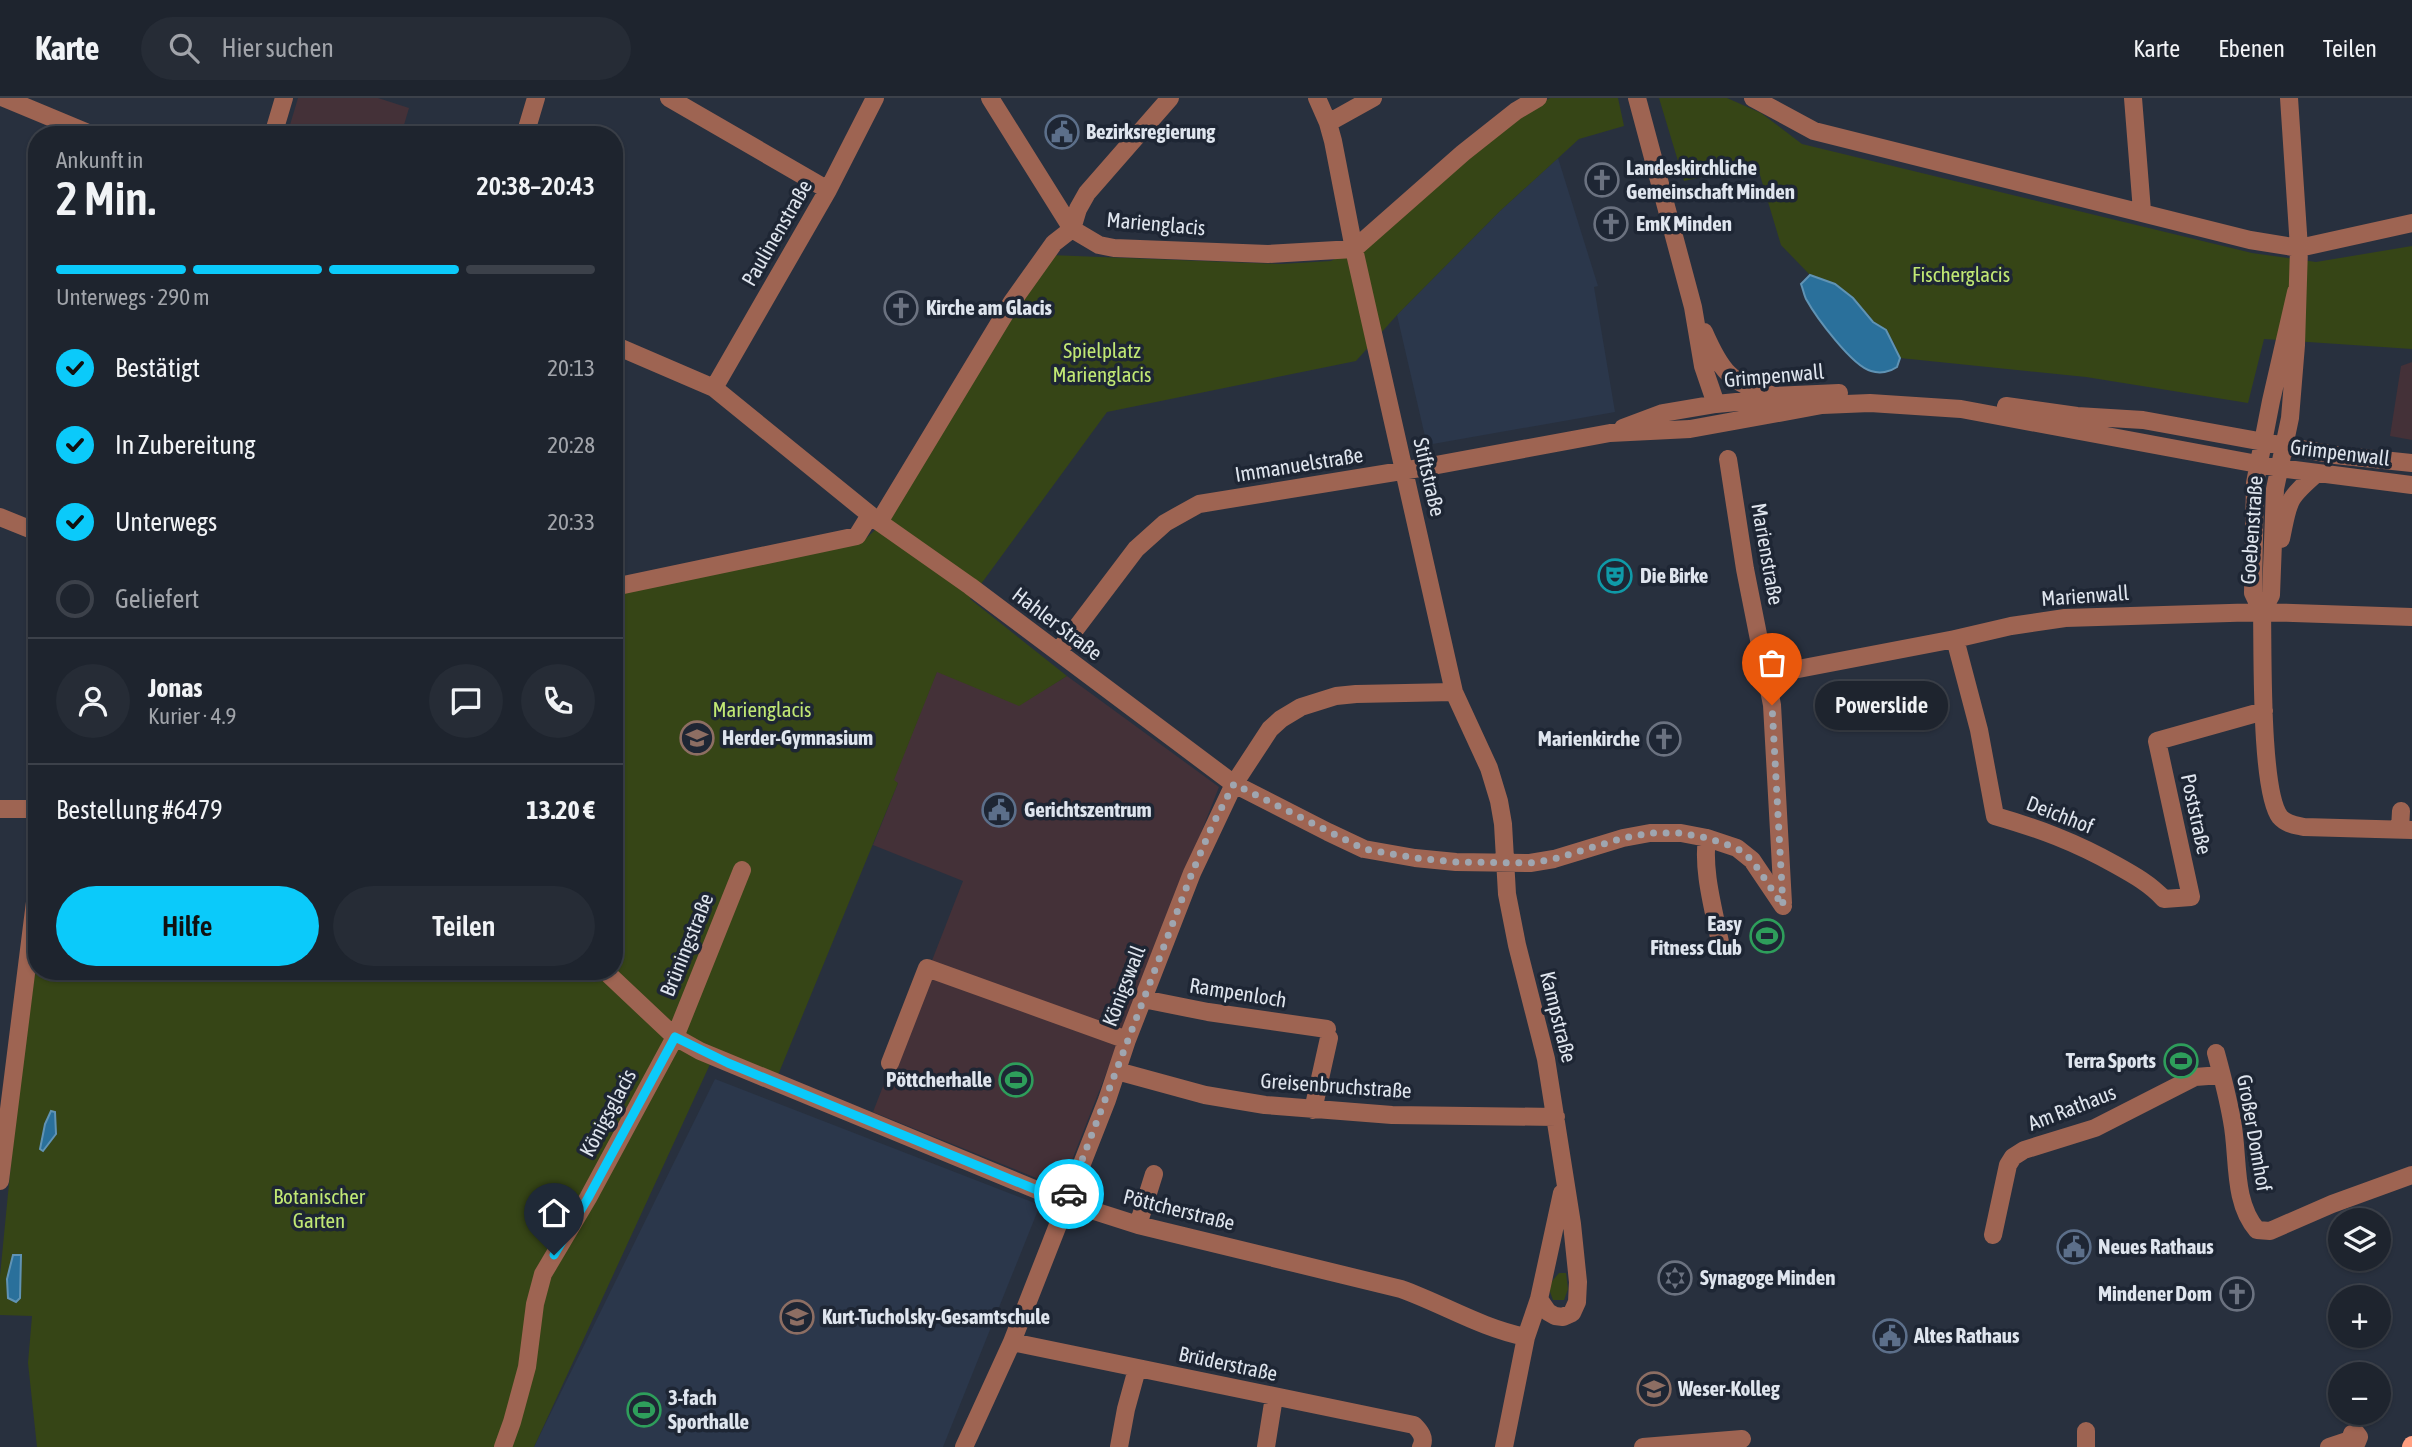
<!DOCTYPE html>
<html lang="de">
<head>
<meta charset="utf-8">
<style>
  body { margin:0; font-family:"Asap Condensed",sans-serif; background:#262c36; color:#f1f3f6; height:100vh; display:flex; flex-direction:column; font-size:26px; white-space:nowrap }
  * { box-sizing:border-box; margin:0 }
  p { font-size:23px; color:#a1a4aa }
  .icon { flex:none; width:38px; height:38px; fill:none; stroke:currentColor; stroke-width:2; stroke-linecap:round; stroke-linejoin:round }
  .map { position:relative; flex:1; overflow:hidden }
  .panel { position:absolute; left:28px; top:28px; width:595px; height:854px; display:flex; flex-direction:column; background:#1e242e; border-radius:28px; box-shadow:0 2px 5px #0004,0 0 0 2px #3c414a }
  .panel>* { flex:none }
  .fabs { position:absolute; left:2328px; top:1110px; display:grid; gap:14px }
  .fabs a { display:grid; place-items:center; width:63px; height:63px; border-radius:50%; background:#1e242e; box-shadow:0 2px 5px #0004,0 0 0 2px #3c414a; font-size:35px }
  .pin { position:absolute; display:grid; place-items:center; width:60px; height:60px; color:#fff; margin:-72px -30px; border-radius:50% 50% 50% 0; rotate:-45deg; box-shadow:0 0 7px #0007 }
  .pin .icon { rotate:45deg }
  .courier { position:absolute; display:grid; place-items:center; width:70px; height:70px; margin:-35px; border:5px solid #0bcafa; border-radius:50%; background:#fff; color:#222; box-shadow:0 2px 9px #0007 }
  .bubble { position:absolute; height:49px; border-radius:24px; background:#1e242e; box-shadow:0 2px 5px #0004,0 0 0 2px #3c414a; font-size:23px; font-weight:600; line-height:49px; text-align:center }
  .overview em { font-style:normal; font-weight:600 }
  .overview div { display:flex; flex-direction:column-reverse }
  .overview { display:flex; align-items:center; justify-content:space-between; height:119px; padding:0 28px }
  h1 { font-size:46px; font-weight:600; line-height:52px }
  .bar { display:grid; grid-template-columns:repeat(4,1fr); gap:10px 7px; align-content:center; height:84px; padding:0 28px }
  .bar i { height:9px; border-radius:5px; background:#3c414a }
  .bar .active { background:#0bcafa }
  .bar p { grid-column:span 4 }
  .line { display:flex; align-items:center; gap:18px; padding:0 28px; border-top:2px solid #3c414a }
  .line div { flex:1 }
  .round { display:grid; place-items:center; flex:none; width:74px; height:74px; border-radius:37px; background:#262c36 }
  ol { padding:0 28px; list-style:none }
  li { display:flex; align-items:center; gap:21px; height:77px }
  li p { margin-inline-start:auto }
  li .icon { padding:7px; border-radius:50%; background:#0bcafa; color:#111; stroke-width:4 }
  li:last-child { color:#a1a4aa }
  li i { width:38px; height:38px; border:4px solid #3c414a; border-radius:50% }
  .action { display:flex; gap:14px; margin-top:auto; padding:14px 28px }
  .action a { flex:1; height:80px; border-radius:42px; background:#0bcafa; color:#111; font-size:28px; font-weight:600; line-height:80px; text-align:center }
  .action a+a { background:#262c36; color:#f1f3f6 }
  header { display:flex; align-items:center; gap:42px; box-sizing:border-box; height:98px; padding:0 35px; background:#1e242e; border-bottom:2px solid #3c414a }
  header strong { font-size:33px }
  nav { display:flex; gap:38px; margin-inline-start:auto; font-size:24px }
  .search { width:490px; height:63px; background:#262c36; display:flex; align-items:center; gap:18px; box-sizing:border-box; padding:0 24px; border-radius:38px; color:#a1a4aa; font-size:26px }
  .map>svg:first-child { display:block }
  .commercial { fill:#443138 }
  .built { fill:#2b374b }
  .green { fill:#364516 }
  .water { fill:#2a709b; stroke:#6093b4; stroke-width:2 }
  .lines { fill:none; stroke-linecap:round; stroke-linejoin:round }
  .minor { stroke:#9e6452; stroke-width:18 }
  .major { stroke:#fe9e80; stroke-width:18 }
  .done { stroke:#9fa6b0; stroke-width:7; stroke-dasharray:0 12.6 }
  .route { stroke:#0bcafa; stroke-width:9 }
  .labels { text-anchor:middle; stroke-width:7; stroke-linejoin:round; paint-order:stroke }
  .poi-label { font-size:21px; font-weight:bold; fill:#dfe5ee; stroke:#1e2634; text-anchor:start }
  .street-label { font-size:21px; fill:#dfe5ee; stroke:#1e2634 }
  .park-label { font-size:21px; fill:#c1e874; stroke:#1e2634 }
</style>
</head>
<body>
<header>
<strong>Karte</strong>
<div class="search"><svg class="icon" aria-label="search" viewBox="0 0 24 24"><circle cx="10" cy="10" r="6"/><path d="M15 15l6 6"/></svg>Hier suchen</div>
<nav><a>Karte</a><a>Ebenen</a><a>Teilen</a></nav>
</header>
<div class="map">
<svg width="2412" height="1349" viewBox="0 0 2412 1349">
  <rect width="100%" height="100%" fill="#28303e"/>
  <path class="commercial" d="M298,0H378L409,10L401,37H287Z
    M2412,264V342L2390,338L2401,268Z
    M937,573L1019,607L1067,578L1219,689L1061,1090L873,1014L963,783L873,747L898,685L893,683Z"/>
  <path class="built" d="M1558,60L1598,188L1594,189L1615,314L1427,347L1397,217L1500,113Z
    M715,981L1040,1107L943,1349H534Z"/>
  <path class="green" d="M1550,0H1618L1624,28L1579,41L1500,113L1397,217L1356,263L1107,314L970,501L1067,578L1019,608L937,574L894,682L898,685L778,977L717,951L534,1349H37L28,1265L32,1218L0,1217V1178L19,983L37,861V873H614V489L861,445L874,433L1050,157L1281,166L1331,163L1354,151L1515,19Z
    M1659,0H1727L1761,15L1802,46L2252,155L2316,164L2412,148V251L2264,241L2248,305L2086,279L1900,260L1893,243L1873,224L1869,217L1835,186L1810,177L1781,147L1757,67L1684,83Z
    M1559,1175H1566L1568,1191L1564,1202H1553L1548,1188Z"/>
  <path class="water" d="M1810,177L1835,186L1853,200L1873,224L1886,232L1900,260L1897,269C1890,274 1880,276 1871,273C1852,268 1816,219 1806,201C1804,197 1803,191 1801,186Z
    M51,1013L55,1014L56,1036L43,1053L40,1051L45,1026Z
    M13,1157H21L20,1200L16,1204L8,1200L7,1181Z"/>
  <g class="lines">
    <path class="minor" d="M4,0L93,37
      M669,0L828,92
      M990,0L1072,131L1099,147L1114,150L1268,156L1354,151L1463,55L1516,13L1538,0
      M1317,0L1328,25L1333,43L1354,151L1454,594L1489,670L1499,703L1503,726L1507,796L1517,847L1546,961L1572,1126L1578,1184L1577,1204L1572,1215L1563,1219L1555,1218L1548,1214L1539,1201
      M1637,0L1693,209L1703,268L1716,306
      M1753,0L1814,33L2250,142L2299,150L2412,125
      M2133,0L2142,113
      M1328,25L1373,0
      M273,37L284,0
      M525,37L536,0
      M1072,131L1078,111L1087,95L1170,0
      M2296,194L2271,303L2255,385L2253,495L2262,514C2263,553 2260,693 2280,719C2286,726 2295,727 2304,729L2412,732
      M1704,234C1721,273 1730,285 1771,297
      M614,247L714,290L879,424L970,488L1234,686L1328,734L1364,751L1415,760L1456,764L1530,765L1554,761L1623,740L1650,735H1681L1707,740L1737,750L1752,762L1783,808
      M714,290L828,92L875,0
      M2006,308L2077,318L2143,322L2335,357L2412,365
      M1623,330L1663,315L1716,306L1757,302L1773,298L1839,295
      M1728,361L1745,471L1772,607L1783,805
      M0,419L37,434
      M879,424L1012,204L1054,145L1072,131
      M2281,441C2289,403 2286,402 2316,376
      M614,489L857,438L870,417
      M2262,514L2271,497L2275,391L2290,320L2296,247L2299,150L2289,0
      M1955,541L1979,632L1995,718C2040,731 2075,744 2116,767C2134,777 2150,786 2164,801L2191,799L2157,643L2264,613
      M1058,554L1136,451L1165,425L1199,406L1426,369L1610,335L1690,331L1822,307L1870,305L1961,311L2279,370L2412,387
      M1767,577L1955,541L2011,528L2065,520L2262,514L2412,519
      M0,711H37
      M2400,731L2401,713
      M1707,740C1702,775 1715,815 1721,850
      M605,873L675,939L700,953L1066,1104L1138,1127L1401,1191C1443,1206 1481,1230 1526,1239
      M1143,901L1208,914L1327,931
      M2216,955C2222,977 2228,1000 2232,1023C2239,1058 2232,1103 2257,1132L2270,1133L2332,1106L2412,1077
      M890,965L927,870L1127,942
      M1117,973L1205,997L1265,1007L1392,1017L1556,1019
      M1313,1012L1329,940
      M0,1083L37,788
      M1138,1127L1154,1076
      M1993,1137L2008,1067L2013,1059L2024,1052L2095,1030L2195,979L2221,977
      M1012,1244L1414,1327C1420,1333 1426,1340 1421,1349
      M503,1349L512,1324L527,1269L535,1206L543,1176L588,1100L675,939L742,772
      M964,1349L1012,1244L1107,1002L1127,942L1192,775L1234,686L1270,631L1281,621L1301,609L1336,598L1356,596L1454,594
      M1119,1349L1126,1311L1137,1271
      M1266,1349L1274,1299
      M1504,1349L1526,1239L1539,1201L1562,1095
      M1643,1349L1742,1341
      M2086,1349V1333
      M2329,1349L2350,1342L2357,1344L2359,1339L2356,1335L2352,1336L2350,1342"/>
    <path class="major" d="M2411,1349L2412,1347"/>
  </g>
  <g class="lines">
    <path class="done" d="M1069,1096L1192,775L1212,728L1234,686L1364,751L1415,760L1456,764L1530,765L1554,761L1623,740L1650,735H1681L1707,740L1737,750L1752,762L1783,808L1772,607"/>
    <path class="route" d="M554,1157L588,1100L675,939L728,965L1066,1104L1069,1096"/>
  </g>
  <defs>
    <symbol id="civic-ring" viewBox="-11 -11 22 22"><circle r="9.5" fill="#1e2634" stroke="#5c6f8a" stroke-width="1.5"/><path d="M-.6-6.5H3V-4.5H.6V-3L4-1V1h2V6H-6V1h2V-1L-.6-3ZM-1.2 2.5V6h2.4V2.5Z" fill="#5c6f8a"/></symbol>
    <symbol id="church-ring" viewBox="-11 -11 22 22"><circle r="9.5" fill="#1e2634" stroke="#6b7280" stroke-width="1.5"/><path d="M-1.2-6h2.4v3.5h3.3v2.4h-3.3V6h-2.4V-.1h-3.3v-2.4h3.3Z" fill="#6b7280"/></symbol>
    <symbol id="theatre-ring" viewBox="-11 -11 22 22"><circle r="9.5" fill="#1e2634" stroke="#0f9aa8" stroke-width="1.5"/><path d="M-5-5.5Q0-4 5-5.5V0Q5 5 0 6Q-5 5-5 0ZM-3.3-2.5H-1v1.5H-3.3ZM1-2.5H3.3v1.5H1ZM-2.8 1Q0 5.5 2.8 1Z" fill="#0f9aa8"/></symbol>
    <symbol id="school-ring" viewBox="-11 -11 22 22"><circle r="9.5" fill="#1e2634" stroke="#8d6e63" stroke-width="1.5"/><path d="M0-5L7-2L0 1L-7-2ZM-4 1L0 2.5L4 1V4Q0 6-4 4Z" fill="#8d6e63"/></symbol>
    <symbol id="stadium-ring" viewBox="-11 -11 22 22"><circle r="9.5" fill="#1e2634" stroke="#2e9e5b" stroke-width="1.5"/><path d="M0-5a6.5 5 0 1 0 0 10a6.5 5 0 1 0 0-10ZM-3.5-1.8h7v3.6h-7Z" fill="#2e9e5b"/></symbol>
    <symbol id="synagogue-ring" viewBox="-11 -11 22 22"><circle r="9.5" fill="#1e2634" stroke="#6b7280" stroke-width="1.5"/><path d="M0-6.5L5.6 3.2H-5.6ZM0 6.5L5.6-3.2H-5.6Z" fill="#6b7280"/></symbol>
  </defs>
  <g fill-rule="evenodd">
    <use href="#civic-ring" x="1043" y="15" width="38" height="38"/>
    <use href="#church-ring" x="1583" y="63" width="38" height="38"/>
    <use href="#church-ring" x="1592" y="107" width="38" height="38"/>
    <use href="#church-ring" x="882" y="191" width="38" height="38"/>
    <use href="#theatre-ring" x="1596" y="459" width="38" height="38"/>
    <use href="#school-ring" x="678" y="621" width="38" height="38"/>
    <use href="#church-ring" x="1645" y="622" width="38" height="38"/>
    <use href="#civic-ring" x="980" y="693" width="38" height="38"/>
    <use href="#stadium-ring" x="1748" y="819" width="38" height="38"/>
    <use href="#stadium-ring" x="2162" y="944" width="38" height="38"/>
    <use href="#stadium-ring" x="997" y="963" width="38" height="38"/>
    <use href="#civic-ring" x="2055" y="1130" width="38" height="38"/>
    <use href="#synagogue-ring" x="1656" y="1161" width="38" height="38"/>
    <use href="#church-ring" x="2218" y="1177" width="38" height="38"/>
    <use href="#school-ring" x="778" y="1200" width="38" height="38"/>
    <use href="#civic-ring" x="1871" y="1219" width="38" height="38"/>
    <use href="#school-ring" x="1635" y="1272" width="38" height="38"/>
    <use href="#stadium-ring" x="625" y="1293" width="38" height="38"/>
  </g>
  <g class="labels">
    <g class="poi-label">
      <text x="1086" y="41">Bezirksregierung</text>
      <text x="1626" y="77">Landeskirchliche<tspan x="1626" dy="24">Gemeinschaft Minden</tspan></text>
      <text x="1636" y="133">EmK Minden</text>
      <text x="926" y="217">Kirche am Glacis</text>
      <text x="1640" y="485">Die Birke</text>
      <text x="722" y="647">Herder-Gymnasium</text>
      <text x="1640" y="648" text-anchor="end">Marienkirche</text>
      <text x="1024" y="719">Gerichtszentrum</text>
      <text x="1742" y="833" text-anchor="end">Easy<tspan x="1742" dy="24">Fitness Club</tspan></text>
      <text x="2156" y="970" text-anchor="end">Terra Sports</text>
      <text x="992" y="989" text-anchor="end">Pöttcherhalle</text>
      <text x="2098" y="1156">Neues Rathaus</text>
      <text x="1700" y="1187">Synagoge Minden</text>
      <text x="2212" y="1203" text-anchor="end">Mindener Dom</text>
      <text x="822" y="1226">Kurt-Tucholsky-Gesamtschule</text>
      <text x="1914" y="1245">Altes Rathaus</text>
      <text x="1678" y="1298">Weser-Kolleg</text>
      <text x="668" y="1307">3-fach<tspan x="668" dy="24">Sporthalle</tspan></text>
    </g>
    <g class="street-label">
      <text transform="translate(1156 126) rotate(5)" y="7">Marienglacis</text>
      <text transform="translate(777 135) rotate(-60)" y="7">Paulinenstraße</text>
      <text transform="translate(1774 278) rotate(-5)" y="7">Grimpenwall</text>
      <text transform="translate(2340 355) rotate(7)" y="7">Grimpenwall</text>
      <text transform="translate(1299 367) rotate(-9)" y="7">Immanuelstraße</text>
      <text transform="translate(1429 379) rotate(77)" y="7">Stiftstraße</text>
      <text transform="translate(2252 432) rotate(-86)" y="7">Goebenstraße</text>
      <text transform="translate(1767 456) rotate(80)" y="7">Marienstraße</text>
      <text transform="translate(2085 498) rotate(-4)" y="7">Marienwall</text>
      <text transform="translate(1057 526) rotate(37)" y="7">Hahler Straße</text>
      <text transform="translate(2196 716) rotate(78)" y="7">Poststraße</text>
      <text transform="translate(2060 717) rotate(21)" y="7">Deichhof</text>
      <text transform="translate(687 847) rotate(-68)" y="7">Brüningstraße</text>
      <text transform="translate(1124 888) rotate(-69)" y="7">Königswall</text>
      <text transform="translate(1238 895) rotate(9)" y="7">Rampenloch</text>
      <text transform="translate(1558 919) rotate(76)" y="7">Kampstraße</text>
      <text transform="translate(1336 988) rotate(4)" y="7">Greisenbruchstraße</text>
      <text transform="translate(2072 1010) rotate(-21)" y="7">Am Rathaus</text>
      <text transform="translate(608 1015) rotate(-62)" y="7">Königsglacis</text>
      <text transform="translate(2254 1035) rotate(80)" y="7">Großer Domhof</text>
      <text transform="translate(1179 1112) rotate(14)" y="7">Pöttcherstraße</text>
      <text transform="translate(1228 1266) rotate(12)" y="7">Brüderstraße</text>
    </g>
    <g class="park-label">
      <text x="1961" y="184">Fischerglacis</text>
      <text x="1102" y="260">Spielplatz<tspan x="1102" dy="24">Marienglacis</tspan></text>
      <text x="762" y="619">Marienglacis</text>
      <text x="319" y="1106">Botanischer<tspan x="319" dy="24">Garten</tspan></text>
    </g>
  </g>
</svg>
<div class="fabs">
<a><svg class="icon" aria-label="layers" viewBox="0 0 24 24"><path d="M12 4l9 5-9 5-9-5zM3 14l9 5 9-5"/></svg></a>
<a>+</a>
<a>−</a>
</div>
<div class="pin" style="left:1772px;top:607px;background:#ea580c"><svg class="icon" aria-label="bag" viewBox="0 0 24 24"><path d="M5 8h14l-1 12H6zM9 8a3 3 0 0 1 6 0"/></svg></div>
<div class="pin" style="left:554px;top:1157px;background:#1f2937"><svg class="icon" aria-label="home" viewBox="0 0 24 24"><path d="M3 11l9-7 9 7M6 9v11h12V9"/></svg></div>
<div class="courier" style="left:1069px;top:1096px"><svg class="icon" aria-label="car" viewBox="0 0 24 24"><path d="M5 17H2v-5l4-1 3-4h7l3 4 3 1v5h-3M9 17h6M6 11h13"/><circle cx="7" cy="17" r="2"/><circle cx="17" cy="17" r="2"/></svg></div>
<div class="bubble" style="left:1815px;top:583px;width:133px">Powerslide</div>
<section class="panel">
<div class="overview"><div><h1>2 Min.</h1><p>Ankunft in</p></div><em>20:38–20:43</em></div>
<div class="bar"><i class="active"></i><i class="active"></i><i class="active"></i><i></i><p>Unterwegs · 290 m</p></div>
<ol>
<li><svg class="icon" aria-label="check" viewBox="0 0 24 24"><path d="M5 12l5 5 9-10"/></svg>Bestätigt<p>20:13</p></li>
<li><svg class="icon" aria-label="check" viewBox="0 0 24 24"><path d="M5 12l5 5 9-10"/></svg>In Zubereitung<p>20:28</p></li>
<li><svg class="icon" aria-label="check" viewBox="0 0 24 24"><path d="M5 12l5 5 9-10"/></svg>Unterwegs<p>20:33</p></li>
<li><i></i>Geliefert</li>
</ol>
<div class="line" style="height:126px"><a class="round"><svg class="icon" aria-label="person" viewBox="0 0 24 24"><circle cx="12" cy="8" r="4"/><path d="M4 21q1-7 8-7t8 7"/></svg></a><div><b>Jonas</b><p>Kurier · 4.9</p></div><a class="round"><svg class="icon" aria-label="chat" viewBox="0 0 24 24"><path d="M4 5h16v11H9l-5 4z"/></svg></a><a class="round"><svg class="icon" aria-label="phone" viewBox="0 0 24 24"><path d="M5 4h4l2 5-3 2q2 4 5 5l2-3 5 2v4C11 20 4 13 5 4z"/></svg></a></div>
<div class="line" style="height:91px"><div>Bestellung #6479</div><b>13.20 €</b></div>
<div class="action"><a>Hilfe</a><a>Teilen</a></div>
</section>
</div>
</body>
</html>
